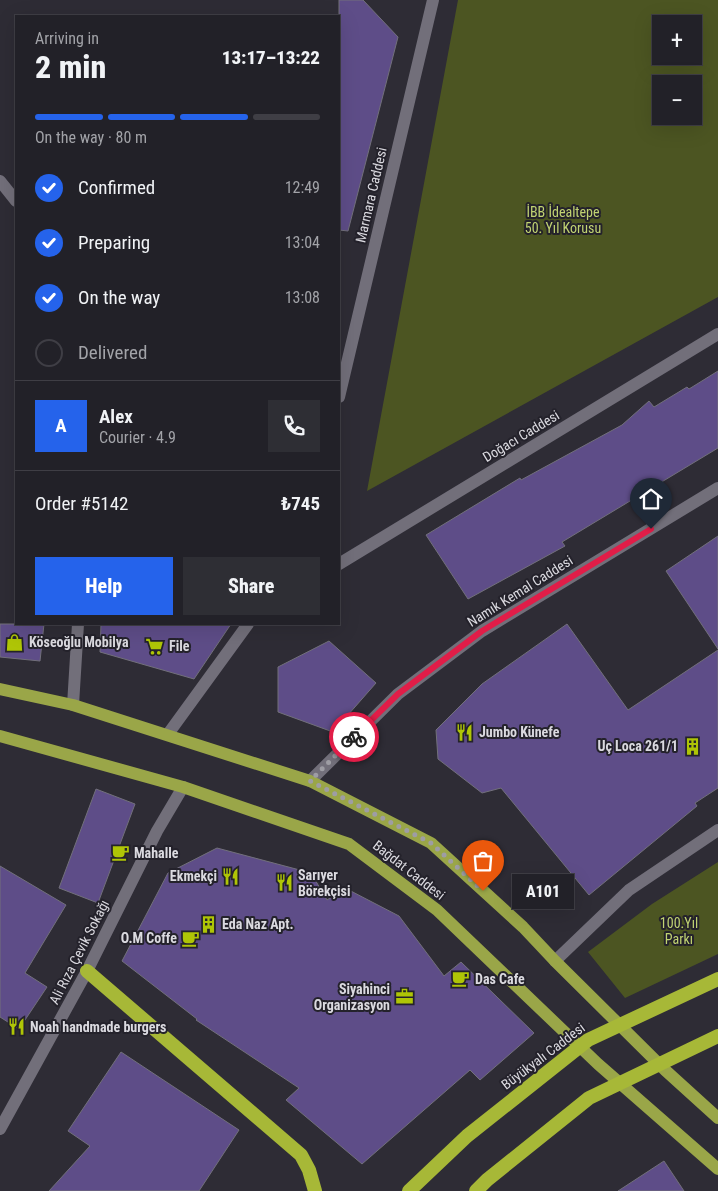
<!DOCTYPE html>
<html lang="en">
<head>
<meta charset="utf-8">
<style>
  body { margin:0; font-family:"Roboto Condensed",sans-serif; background:#2e2e34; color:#f1f3f6; height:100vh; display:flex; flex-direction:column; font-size:19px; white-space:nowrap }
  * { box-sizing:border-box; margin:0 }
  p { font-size:16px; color:#a2a3a8 }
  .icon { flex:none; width:28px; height:28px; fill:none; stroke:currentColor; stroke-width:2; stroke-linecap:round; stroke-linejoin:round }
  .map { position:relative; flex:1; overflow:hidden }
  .drawer { position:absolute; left:15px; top:15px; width:325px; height:610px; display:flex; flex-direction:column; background:#222128; border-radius:0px; box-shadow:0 5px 20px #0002,0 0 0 1px #3f3e45 }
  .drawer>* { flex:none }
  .tools { position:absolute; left:652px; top:15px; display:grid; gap:10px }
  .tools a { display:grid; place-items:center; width:50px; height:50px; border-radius:0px; background:#222128; box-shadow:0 5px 20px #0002,0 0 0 1px #3f3e45; font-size:25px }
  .pin { position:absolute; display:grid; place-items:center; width:42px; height:42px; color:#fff; margin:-51px -21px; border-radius:50% 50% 50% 0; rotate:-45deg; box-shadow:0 0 5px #0007 }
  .pin .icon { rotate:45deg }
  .courier { position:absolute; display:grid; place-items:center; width:50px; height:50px; margin:-25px; border:4px solid #e11d48; border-radius:50%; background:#fff; color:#222; box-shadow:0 1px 6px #0007 }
  .bubble { position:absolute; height:35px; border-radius:0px; background:#222128; box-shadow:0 5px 20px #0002,0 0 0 1px #3f3e45; font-size:16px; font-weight:800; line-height:35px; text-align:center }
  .headline em { font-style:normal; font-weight:800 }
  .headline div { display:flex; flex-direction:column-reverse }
  .headline { display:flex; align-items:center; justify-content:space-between; height:85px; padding:0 20px }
  h1 { font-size:32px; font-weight:800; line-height:38px }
  .bar { display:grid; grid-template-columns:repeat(4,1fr); gap:8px 5px; align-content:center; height:60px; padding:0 20px }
  .bar i { height:6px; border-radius:4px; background:#3f3e45 }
  .bar .active { background:#2563eb }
  .bar p { grid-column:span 4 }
  .line { display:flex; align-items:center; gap:12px; padding:0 20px; border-top:1px solid #3f3e45 }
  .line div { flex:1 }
  .round { display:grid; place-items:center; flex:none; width:52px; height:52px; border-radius:0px; background:#2e2e34 }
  ol { padding:0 20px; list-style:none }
  li { display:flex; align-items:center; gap:15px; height:55px }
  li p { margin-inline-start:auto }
  li .icon { padding:5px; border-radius:50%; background:#2563eb; color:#fff; stroke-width:4 }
  li:last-child { color:#a2a3a8 }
  li i { width:28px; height:28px; border:2px solid #3f3e45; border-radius:50% }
  .button { display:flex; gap:10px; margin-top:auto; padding:10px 20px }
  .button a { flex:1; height:58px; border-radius:0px; background:#2563eb; color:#fff; font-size:20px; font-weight:800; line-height:58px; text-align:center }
  .button a+a { background:#2e2e34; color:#f1f3f6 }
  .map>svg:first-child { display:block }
  .green { fill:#4c5522; fill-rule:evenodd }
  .building { fill:#5e4d88; stroke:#72707b }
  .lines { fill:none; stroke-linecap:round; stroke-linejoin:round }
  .minor { stroke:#726f7a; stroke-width:12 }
  .tertiary { stroke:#726f7a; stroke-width:12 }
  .secondary { stroke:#726f7a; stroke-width:12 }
  .primary { stroke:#9aa648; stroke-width:12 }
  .trunk { stroke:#a7b837; stroke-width:14 }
  .done { stroke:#9e9da4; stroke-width:5; stroke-dasharray:0 9 }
  .route { stroke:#e11d48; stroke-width:6 }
  .labels { text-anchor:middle; stroke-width:4; stroke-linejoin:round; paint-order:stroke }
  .street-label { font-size:14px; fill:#dbdae0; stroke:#24222b }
  .park-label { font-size:14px; fill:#c1d372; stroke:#24222b }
  .poi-label { font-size:14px; font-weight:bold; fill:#dbdae0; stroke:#24222b; text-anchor:start }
</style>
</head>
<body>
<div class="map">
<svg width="718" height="1191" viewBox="0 0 718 1191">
  <rect width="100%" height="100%" fill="#2e2c35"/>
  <path class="green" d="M458,0H718V297L367,491ZM661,24H694V56H661ZM661,84H694V116H661Z
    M718,862V954L625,998L588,952L652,904Z"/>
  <path class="building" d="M339,0H363L398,37L348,231L339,230Z
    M718,371V448L562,542L565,546L468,599L426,535L520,478L521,480L622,425L649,401L654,407L687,387L689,389Z
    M718,536V649L666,571Z
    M0,624H44L40,661L0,657Z
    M101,624H231L194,679L100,652Z
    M567,624L628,710L718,650V788L695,803L697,806L589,895L501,788L482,793L438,759L436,730L482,684Z
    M329,641L376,683L333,732L278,712V667Z
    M96,789L135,804L98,903L59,888Z
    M217,848L311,873L327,900L345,888L399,916L444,976L461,962L534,1033L480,1080L470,1070L362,1164L286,1100L299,1088L196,1020L197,1019L122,961L168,873Z
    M0,866L66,905L25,973L47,987L19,1029L0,1017Z
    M121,1052L239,1130L199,1191H49L90,1146L68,1131Z
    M664,1161L684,1191H618Z"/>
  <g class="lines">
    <path class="minor" d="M0,181L16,201
      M339,397L433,0
      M339,564L718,334
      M73,705L78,624
      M168,734L248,624
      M555,961L629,890L718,830"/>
    <path class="tertiary" d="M310,781L398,694L482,631L718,488"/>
    <path class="secondary" d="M0,1129L87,971L157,831L183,787"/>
    <path class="primary" d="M0,689L73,705L310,781L431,843L523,927L555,961L665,1070L718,1118
      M0,736L183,787L349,844L437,910L598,1064L718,1169"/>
    <path class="trunk" d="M87,971L301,1155L309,1170L315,1191
      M409,1191L467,1136L588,1040L718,979
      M476,1191L487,1180L589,1098L718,1036"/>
  </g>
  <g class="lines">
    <path class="done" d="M354,737L310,781L431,843L483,891"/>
    <path class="route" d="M354,737L398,694L482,631L651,529"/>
  </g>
  <defs>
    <symbol id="shop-bare" viewBox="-9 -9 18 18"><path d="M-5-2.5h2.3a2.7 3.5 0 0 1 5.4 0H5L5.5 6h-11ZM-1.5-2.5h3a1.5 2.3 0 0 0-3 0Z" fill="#afc506" stroke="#24222b" stroke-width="2.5" paint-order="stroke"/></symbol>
    <symbol id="supermarket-bare" viewBox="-9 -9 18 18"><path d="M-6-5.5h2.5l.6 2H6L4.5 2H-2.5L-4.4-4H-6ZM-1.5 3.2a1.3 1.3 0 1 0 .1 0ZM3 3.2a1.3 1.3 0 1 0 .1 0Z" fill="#afc506" stroke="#24222b" stroke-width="2.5" paint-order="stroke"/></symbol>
    <symbol id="restaurant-bare" viewBox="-9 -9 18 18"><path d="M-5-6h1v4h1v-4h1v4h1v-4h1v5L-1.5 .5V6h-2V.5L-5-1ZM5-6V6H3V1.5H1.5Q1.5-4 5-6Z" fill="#afc506" stroke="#24222b" stroke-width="2.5" paint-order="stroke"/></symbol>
    <symbol id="building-bare" viewBox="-9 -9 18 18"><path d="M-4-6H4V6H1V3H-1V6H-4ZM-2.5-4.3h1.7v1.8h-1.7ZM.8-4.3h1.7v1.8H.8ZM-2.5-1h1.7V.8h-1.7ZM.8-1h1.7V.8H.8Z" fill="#afc506" stroke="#24222b" stroke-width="2.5" paint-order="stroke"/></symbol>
    <symbol id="cafe-bare" viewBox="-9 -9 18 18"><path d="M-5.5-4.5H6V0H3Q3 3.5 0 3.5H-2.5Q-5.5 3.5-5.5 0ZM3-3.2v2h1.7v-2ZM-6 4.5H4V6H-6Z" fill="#afc506" stroke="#24222b" stroke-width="2.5" paint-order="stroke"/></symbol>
    <symbol id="office-bare" viewBox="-9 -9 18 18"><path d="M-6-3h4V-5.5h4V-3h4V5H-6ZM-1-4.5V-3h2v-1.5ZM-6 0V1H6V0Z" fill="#afc506" stroke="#24222b" stroke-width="2.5" paint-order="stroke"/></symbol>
  </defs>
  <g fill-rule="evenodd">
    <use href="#shop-bare" x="2" y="630" width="25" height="25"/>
    <use href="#supermarket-bare" x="142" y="634" width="25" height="25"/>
    <use href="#restaurant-bare" x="452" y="720" width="25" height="25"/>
    <use href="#building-bare" x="680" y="734" width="25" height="25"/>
    <use href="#cafe-bare" x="108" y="840" width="25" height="25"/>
    <use href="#restaurant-bare" x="218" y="864" width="25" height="25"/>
    <use href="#restaurant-bare" x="272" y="870" width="25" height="25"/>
    <use href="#building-bare" x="196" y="912" width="25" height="25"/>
    <use href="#cafe-bare" x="178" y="926" width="25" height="25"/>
    <use href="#cafe-bare" x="448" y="966" width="25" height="25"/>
    <use href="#office-bare" x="392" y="984" width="25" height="25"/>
    <use href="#restaurant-bare" x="4" y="1014" width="25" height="25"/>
  </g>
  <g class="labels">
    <g class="street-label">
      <text transform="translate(371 195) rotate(-77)" y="5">Marmara Caddesi</text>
      <text transform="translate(521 436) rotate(-31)" y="5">Doğacı Caddesi</text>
      <text transform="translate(520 591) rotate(-32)" y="5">Namık Kemal Caddesi</text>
      <text transform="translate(409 870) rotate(38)" y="5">Bağdat Caddesi</text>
      <text transform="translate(79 952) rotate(-63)" y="5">Ali Rıza Çevik Sokağı</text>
      <text transform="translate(543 1056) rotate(-37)" y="5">Büyükyalı Caddesi</text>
    </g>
    <g class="park-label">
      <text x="563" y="217">İBB İdealtepe<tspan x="563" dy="16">50. Yıl Korusu</tspan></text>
      <text x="679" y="928">100.Yıl<tspan x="679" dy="16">Parkı</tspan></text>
    </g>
    <g class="poi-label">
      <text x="29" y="647">Köseoğlu Mobilya</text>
      <text x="169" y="651">File</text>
      <text x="479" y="737">Jumbo Künefe</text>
      <text x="678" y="751" text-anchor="end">Uç Loca 261/1</text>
      <text x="134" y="858">Mahalle</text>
      <text x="298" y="880">Sarıyer<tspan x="298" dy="16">Börekçisi</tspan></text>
      <text x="217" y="881" text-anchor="end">Ekmekçi</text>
      <text x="222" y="929">Eda Naz Apt.</text>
      <text x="177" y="943" text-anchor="end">O.M Coffe</text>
      <text x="475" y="984">Das Cafe</text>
      <text x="390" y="994" text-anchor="end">Siyahinci<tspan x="390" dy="16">Organizasyon</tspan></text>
      <text x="30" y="1032">Noah handmade burgers</text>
    </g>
  </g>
</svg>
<div class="tools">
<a>+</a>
<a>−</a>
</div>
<div class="pin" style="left:483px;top:891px;background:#ea580c"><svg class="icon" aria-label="bag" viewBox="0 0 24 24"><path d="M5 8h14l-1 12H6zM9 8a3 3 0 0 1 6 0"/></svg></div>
<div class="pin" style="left:651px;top:529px;background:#1f2937"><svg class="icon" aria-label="home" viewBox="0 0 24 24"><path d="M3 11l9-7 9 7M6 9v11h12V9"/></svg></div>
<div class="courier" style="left:354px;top:737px"><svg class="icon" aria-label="bike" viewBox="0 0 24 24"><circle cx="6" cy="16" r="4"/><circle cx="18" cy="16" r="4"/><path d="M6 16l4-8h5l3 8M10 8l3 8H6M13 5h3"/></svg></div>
<div class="bubble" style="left:512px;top:874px;width:62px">A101</div>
<section class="drawer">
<div class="headline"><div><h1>2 min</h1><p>Arriving in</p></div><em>13:17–13:22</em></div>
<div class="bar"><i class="active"></i><i class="active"></i><i class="active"></i><i></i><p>On the way · 80 m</p></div>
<ol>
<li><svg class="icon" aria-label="check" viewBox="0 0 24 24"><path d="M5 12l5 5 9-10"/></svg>Confirmed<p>12:49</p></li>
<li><svg class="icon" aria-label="check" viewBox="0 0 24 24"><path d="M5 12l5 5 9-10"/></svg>Preparing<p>13:04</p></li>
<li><svg class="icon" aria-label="check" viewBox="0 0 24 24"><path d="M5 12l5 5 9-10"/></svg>On the way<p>13:08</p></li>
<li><i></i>Delivered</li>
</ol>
<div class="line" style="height:90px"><b class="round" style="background:#2563eb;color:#fff">A</b><div><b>Alex</b><p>Courier · 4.9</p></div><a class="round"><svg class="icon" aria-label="phone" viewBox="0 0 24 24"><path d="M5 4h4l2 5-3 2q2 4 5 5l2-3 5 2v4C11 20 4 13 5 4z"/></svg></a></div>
<div class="line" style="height:65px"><div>Order #5142</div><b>₺745</b></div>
<div class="button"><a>Help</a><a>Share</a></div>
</section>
</div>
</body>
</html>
